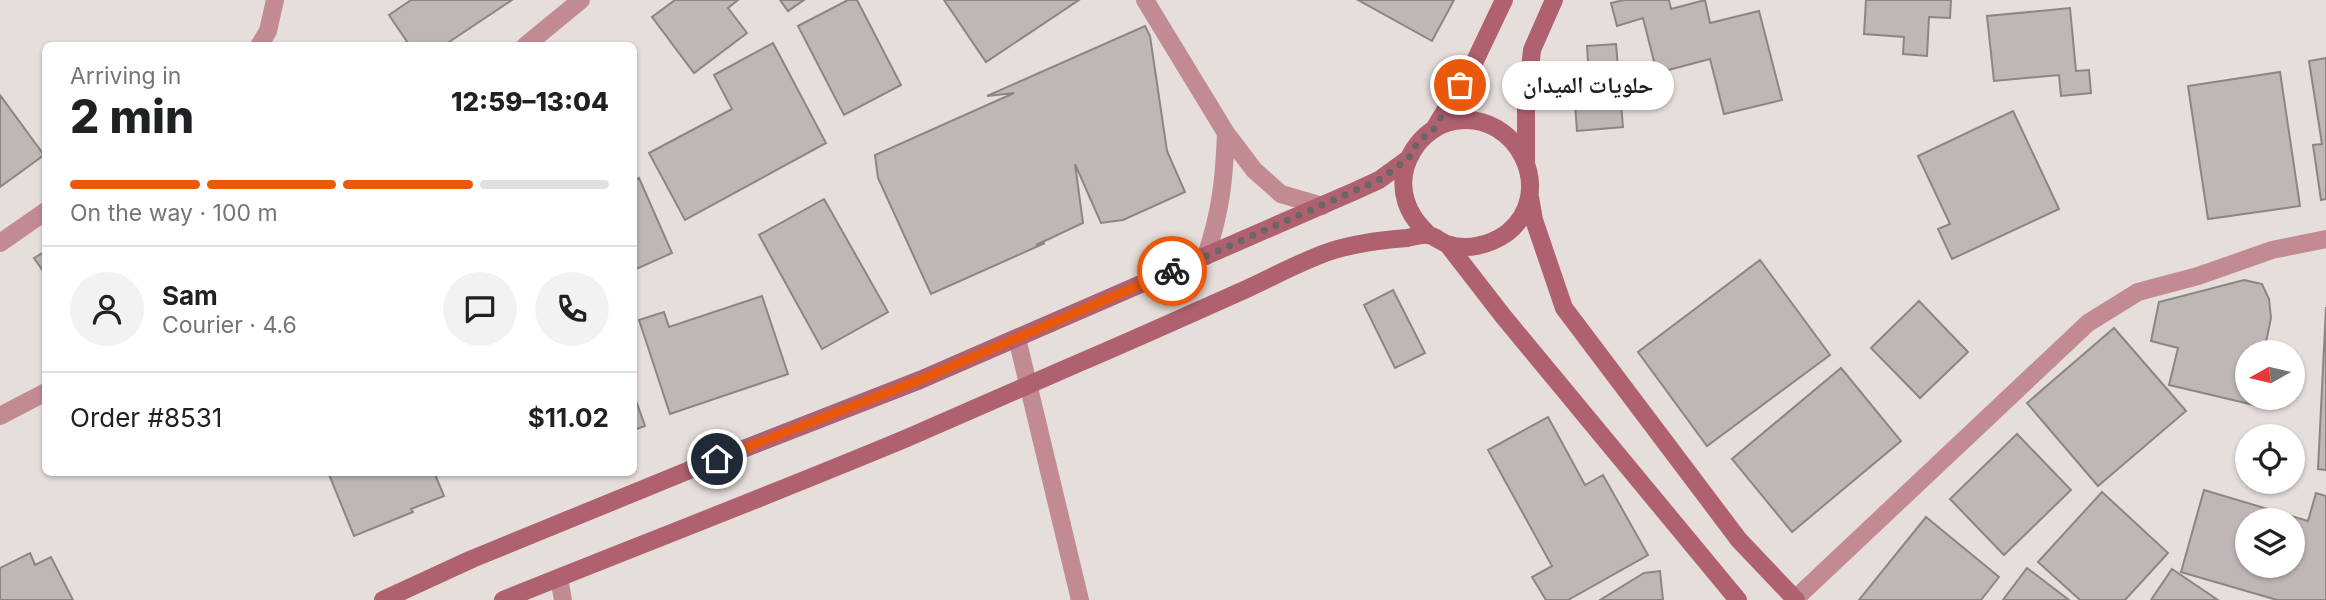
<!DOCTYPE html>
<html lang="en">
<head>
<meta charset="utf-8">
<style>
  body { margin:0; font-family:Inter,"Noto Naskh Arabic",sans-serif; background:#f2f2f2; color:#202124; height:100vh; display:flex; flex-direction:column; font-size:26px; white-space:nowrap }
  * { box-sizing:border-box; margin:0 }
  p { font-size:23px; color:#757577 }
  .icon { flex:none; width:38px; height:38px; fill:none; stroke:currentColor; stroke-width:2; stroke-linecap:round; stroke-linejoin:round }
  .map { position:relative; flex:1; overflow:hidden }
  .details { position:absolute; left:42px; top:42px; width:595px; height:434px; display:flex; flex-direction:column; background:#fff; border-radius:10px; box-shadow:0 2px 5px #0004 }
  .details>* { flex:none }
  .needle { width:46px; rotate:262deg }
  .tools { position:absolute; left:2235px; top:340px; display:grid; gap:14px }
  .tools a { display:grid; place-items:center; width:70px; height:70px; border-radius:50%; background:#fff; box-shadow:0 2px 5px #0004; font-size:35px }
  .pin { position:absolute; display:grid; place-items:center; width:60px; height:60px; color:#fff; margin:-30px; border:4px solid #fff; border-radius:50%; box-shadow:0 2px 7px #0007 }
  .courier { position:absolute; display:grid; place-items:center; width:70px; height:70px; margin:-35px; border:5px solid #ea580c; border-radius:50%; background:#fff; color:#222; box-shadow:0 2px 9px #0007 }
  .bubble { position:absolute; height:49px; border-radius:24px; background:#fff; box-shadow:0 2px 5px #0004; font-size:23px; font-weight:800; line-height:49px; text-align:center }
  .overview em { font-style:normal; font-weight:800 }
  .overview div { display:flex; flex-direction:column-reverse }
  .overview { display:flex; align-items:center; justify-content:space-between; height:119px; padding:0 28px }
  h1 { font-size:46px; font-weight:800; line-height:52px }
  .bar { display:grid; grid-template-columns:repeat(4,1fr); gap:10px 7px; align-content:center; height:84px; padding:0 28px }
  .bar i { height:9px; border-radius:5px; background:#e0e0e0 }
  .bar .selected { background:#ea580c }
  .bar p { grid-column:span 4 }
  .line { display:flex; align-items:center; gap:18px; padding:0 28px; border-top:2px solid #e0e0e0 }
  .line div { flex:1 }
  .round { display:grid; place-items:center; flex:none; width:74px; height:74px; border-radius:37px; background:#f2f2f2 }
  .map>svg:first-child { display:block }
  .building { fill:#bfb7b6; stroke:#8c8584; stroke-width:2; fill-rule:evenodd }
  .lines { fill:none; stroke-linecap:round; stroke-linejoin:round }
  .minor { stroke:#c28b94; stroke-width:18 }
  .secondary { stroke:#b06170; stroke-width:18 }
  .done { stroke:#6a6664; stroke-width:7; stroke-dasharray:0 12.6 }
  .route { stroke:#ea580c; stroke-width:9 }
</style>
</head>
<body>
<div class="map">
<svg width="2326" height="600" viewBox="0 0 2326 600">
  <rect width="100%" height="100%" fill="#e5deda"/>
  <path class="building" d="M411,0H512L443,46H410L389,15Z
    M675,0H738L728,8L747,33L694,73L652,17Z
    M780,0H804L788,11Z
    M848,0H857L901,85L844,115L798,26Z
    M944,0H1079L986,62Z
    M1358,0H1454L1432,41Z
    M1624,0H1669L1671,9L1705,0L1710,23L1759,11L1782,100L1724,114L1710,59L1657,73L1643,18L1617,26L1611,3Z
    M1866,0H1951L1950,18L1929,17L1927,56L1903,54L1904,37L1864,34Z
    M2070,8L2076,71L2089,70L2091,93L2061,96L2059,75L1994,81L1987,16Z
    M1145,26L1150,36L1167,151L1185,192L1123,220L1101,223L1075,164L1083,223L1036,245L1045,243L931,294L878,178L875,155L1014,93L987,96Z
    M773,43L826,143L685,220L649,153L732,109L714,75Z
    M1616,44L1623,127L1577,131L1573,78L1589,76L1587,46Z
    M2326,58V199L2321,200L2313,145L2322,144L2309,61Z
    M2280,72L2300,206L2208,219L2188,86Z
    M0,95L44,155L0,187Z
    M2013,111L2059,209L1952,259L1938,229L1950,224L1918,156Z
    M639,178L672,253L634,270V181Z
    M824,199L888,312L822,349L759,235Z
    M46,251V275L34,258Z
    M1760,260L1830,355L1707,446L1638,352Z
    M2244,280L2262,284L2269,299L2271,318L2264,352H2247V397H2255L2254,405L2169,385L2178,348L2151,341L2159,302Z
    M1393,290L1425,353L1395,368L1364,305Z
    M762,296L788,374L670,414L639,320L664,312L669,327Z
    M1919,301L1968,352L1920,398L1871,348Z
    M2326,307V470L2318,469Z
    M2114,328L2186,411L2098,486L2027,403Z
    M1841,368L1901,441L1792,532L1732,459Z
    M634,395L645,426L634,430Z
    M1548,417L1585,485L1603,475L1648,555L1568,600H1546L1532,577L1552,566L1488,450Z
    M2017,434L2071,490L2004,555L1950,499Z
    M328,472H434L444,496L411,509L413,512L354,536Z
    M2204,490L2308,521L2316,493L2326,496V600H2277L2181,572ZM2247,520H2292V565H2247Z
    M2102,492L2168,553L2125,600H2080L2038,562Z
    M1926,517L1999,577L1981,600H1859Z
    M30,553L35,565L51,557L73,600H0V568Z
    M2027,568L2069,600H2003Z
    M2172,569L2218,600H2151Z
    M1660,571L1663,600H1600L1644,573Z"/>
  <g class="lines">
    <path class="minor" d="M1145,0L1226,133L1254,170L1281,194L1322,206
      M259,46L268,31L275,0
      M525,46L581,0
      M0,243L46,211
      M1206,256C1221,210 1224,181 1226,133
      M1017,338L1080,600
      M0,416L46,392
      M559,578L563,600
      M1795,599L2088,323L2138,292L2198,276L2272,250L2326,239"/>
    <path class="secondary" d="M1434,129L1474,63L1504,0
      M1526,161V109L1532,50L1554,0
      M1530,197L1534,220L1564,308L1739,540L1796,600
      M1448,245L1503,316L1738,600
      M383,600L472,559L692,469L920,380L1355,191L1379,180L1408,159
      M503,600C637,546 773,494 907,438C965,413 1023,387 1081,362C1135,339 1188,315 1242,291C1271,278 1301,261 1331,251C1356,243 1381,240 1407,238C1413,237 1422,234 1428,235C1435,236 1441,242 1447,244C1467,251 1490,245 1507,233C1558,193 1517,110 1455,121C1420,127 1395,166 1406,201C1410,215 1419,225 1429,235"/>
  </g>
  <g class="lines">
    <path class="done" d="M1172,271L1379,180L1408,159L1418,142L1434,129L1460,85"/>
    <path class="route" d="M717,459L920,380L1172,271"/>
  </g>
</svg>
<div class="tools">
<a><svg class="needle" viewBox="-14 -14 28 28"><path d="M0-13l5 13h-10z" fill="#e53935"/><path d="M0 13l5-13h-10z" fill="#757577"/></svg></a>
<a><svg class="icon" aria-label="locate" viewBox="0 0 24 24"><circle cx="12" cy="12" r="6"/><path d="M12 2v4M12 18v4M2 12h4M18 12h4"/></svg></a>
<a><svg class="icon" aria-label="layers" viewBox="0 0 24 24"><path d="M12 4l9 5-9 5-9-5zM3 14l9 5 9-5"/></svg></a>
</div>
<div class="pin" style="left:1460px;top:85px;background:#ea580c"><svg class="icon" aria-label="bag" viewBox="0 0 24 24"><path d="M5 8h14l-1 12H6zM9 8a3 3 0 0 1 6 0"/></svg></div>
<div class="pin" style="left:717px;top:459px;background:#1f2937"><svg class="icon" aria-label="home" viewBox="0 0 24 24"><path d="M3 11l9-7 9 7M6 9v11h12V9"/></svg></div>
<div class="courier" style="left:1172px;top:271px"><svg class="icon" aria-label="bike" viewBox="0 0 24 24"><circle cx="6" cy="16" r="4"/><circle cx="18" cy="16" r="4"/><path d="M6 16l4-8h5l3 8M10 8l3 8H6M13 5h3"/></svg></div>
<div class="bubble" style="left:1502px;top:61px;width:172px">حلويات الميدان</div>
<section class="details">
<div class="overview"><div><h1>2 min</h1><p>Arriving in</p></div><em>12:59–13:04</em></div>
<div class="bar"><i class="selected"></i><i class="selected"></i><i class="selected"></i><i></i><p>On the way · 100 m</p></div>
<div class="line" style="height:126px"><a class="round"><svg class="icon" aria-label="person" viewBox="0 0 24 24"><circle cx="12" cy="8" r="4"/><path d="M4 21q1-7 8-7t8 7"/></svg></a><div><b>Sam</b><p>Courier · 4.6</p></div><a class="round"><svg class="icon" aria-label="chat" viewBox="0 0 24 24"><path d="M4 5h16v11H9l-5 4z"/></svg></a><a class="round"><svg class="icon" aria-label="phone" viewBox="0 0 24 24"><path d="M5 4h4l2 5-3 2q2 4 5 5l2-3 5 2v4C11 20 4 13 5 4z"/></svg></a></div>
<div class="line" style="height:91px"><div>Order #8531</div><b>$11.02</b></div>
</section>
</div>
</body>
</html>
